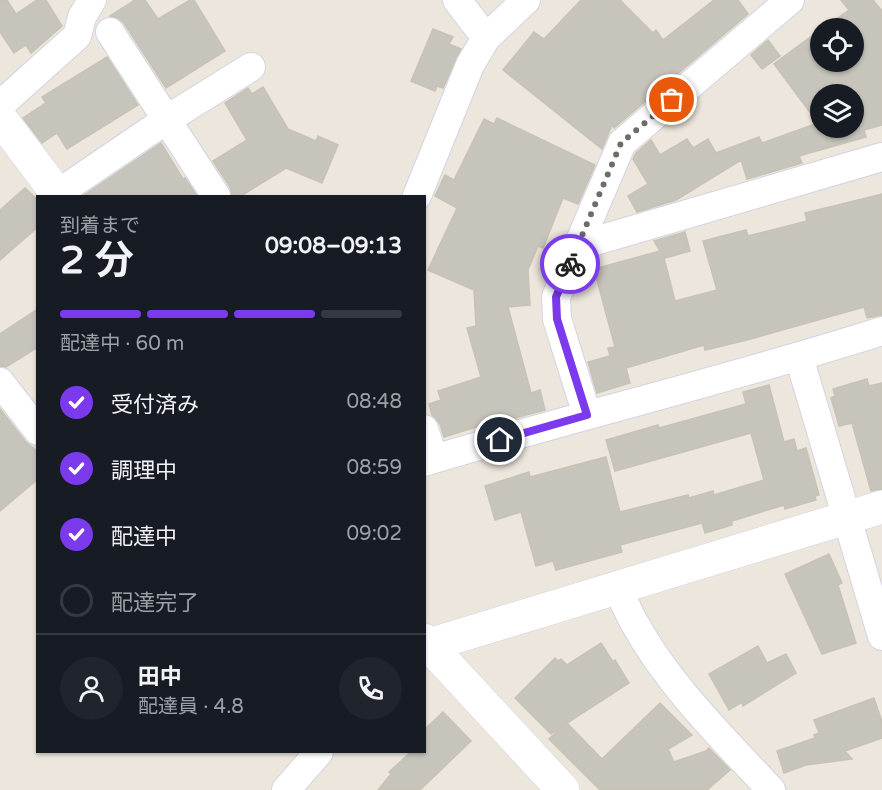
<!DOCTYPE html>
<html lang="ja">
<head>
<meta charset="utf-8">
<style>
  body { margin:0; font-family:"Varela Round","Noto Sans JP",sans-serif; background:#20242c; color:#f1f3f6; height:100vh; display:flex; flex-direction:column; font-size:22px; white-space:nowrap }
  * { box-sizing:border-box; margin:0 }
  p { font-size:20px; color:#9ea1a6 }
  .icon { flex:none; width:33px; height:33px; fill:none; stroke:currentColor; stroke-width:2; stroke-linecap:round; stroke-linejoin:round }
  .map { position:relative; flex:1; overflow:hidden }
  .drawer { position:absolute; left:36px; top:195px; width:390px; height:558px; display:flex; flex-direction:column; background:#171b24; border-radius:0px; box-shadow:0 2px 4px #0004 }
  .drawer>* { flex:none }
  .fabs { position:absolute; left:810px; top:18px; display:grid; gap:12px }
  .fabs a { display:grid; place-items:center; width:54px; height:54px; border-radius:50%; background:#171b24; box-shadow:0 2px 4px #0004; font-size:30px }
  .pin { position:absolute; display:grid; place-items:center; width:51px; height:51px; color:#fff; margin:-26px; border:3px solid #fff; border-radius:50%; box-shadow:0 2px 6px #0007 }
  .courier { position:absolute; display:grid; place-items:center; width:60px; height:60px; margin:-30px; border:4px solid #7c3aed; border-radius:50%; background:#fff; color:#222; box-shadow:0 2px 8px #0007 }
  .headline em { font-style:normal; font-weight:700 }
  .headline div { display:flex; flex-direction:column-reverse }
  .headline { display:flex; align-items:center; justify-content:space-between; height:102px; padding:0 24px }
  h1 { font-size:39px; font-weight:700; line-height:45px }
  .bar { display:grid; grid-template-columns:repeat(4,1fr); gap:9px 6px; align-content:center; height:72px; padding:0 24px }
  .bar i { height:8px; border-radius:4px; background:#363941 }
  .bar .on { background:#7c3aed }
  .bar p { grid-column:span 4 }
  .line { display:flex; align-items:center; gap:15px; padding:0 24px; border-top:2px solid #363941 }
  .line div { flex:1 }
  .round { display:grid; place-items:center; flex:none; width:63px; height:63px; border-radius:32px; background:#20242c }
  ol { padding:0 24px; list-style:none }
  li { display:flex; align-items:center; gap:18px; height:66px }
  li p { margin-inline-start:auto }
  li .icon { padding:6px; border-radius:50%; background:#7c3aed; color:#fff; stroke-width:4 }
  li:last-child { color:#9ea1a6 }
  li i { width:33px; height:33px; border:3px solid #363941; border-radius:50% }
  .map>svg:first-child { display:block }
  .building { fill:#c7c4bb; stroke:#c8c2b6; stroke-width:1.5; fill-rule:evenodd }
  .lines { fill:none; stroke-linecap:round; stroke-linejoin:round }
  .minor-casing { stroke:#d2d4e3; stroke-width:30 }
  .tertiary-casing { stroke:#d2d4e3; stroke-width:34 }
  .minor { stroke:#fff; stroke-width:28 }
  .tertiary { stroke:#fff; stroke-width:33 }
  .done { stroke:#6e6c68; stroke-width:6; stroke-dasharray:0 10.8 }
  .route { stroke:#7c3aed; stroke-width:8 }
</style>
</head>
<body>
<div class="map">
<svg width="882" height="790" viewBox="0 0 882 790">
  <rect width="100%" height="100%" fill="#ece6dc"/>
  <path class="building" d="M0,0H7L16,14L37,0H46L62,26L31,53L26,45L14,53L0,32Z
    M135,0H145L158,19L190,0H194L225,51L166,88L124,23L118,18L110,16Z
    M581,0H620L653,33L656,30L663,40L714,0H738L748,14L614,128L612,125L602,149L503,70L534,32L544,39Z
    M841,0H873L882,11V125L864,130L866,137L799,156L802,163L747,179L741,160L676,200L637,212L628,196L648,184L633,159L636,153L651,140L660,155L687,139L693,148L708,139L716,153L759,137L762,143L818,123L774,64L820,30V62H854V28H823L849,10ZM820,94H854V128H820Z
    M433,29L453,37L449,44L461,49L443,88L437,86L435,91L411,81Z
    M768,40L780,56L762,69L751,55Z
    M107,57L138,105L67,149L57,133L42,143L23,118L46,103L42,97Z
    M263,87L288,129L316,141L318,136L338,145L322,183L286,168L241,196H232L230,187L213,161L247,140L225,103L248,88L252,94Z
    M497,118L595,165L578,204L563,198L543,248L538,246L528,270L530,305L508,307L531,393L540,390L545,410L489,425V423L444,437L440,424L432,415L429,404L441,400L438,391L481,377L467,328L476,326L474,290L428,270L457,208L435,196L445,175L454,180L484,119L494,124Z
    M161,143L183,179L185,178L197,196H83Z
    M25,188L38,200V227L0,260V210Z
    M882,194V315L867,318L864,307L747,340L705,350L704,345L626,368L630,383L597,393L588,362L610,356L608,348L615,347L594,269L660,251L654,241L685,232L690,251L665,258L663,254L675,301L717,290L703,241L746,230L748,236L807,221L805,213Z
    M38,309V347L6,367L0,366V334Z
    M867,379L869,386L882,383V489L871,491L852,423L839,426L831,398L835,396L833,389Z
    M769,385L784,442L794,439L797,451L806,448L819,495L815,496L816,500L785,509L784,505L732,521V525L705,533L702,523L620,545L622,552L556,570L553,561L536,566L521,512L495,520L485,486L529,472L530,477L606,457L620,512L688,495L689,498L713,491L714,495L764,480L751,433L615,471L606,440L658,425L659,428L746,404L743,392Z
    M0,409L25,441L38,452V479L0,511Z
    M829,554L842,583L838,585L856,643L822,654L785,574Z
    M601,643L613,662L615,660L629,683L567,723L602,759L660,703L692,735L668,749L674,762L706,751L709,748L730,770L707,790H600L549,739L564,725L551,734L515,698L555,658L558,661L561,659L567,665Z
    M758,646L767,663L786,654L796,673L743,706L742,702L729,710L709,674Z
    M874,698L882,722V738L845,751L852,759L806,765L784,773L777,751L815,738L814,735L819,733L814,720Z
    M443,712L471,741L420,790H378L391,774L389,772L411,752H424V730Z"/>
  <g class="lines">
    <defs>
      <path id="minor" d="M457,0L486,38
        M110,32L216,196
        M0,105L77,36L82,17L92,0
        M57,194L166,120L251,67
        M417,196L470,65L486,38L526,0
        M578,246L882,157
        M799,357L882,636
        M0,382L38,431
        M587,415L557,319L556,297L622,143L790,0
        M424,429L434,459
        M424,462C576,416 731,379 882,331
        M617,587C623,599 628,612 635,624C670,687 722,737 771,790
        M286,790L319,752"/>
      <path id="tertiary" d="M0,118L59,196
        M424,640L563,790
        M429,645L882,507"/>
    </defs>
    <use href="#minor" class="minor-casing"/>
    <use href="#tertiary" class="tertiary-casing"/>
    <use href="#minor" class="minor"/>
    <use href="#tertiary" class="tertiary"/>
  </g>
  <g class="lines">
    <path class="done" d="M570,264L621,143L672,100"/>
    <path class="route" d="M500,440L587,415L557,319L556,297L570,264"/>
  </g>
</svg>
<div class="fabs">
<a><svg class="icon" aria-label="locate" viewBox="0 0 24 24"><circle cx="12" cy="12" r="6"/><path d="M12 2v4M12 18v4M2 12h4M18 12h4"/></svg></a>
<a><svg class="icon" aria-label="layers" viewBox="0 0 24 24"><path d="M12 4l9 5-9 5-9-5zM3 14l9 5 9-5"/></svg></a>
</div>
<div class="pin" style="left:672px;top:100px;background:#ea580c"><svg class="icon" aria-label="bag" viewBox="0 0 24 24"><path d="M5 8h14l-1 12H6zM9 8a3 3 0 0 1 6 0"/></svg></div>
<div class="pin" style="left:500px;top:440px;background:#1f2937"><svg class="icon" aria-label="home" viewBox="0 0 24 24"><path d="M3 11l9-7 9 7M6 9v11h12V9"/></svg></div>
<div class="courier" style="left:570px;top:264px"><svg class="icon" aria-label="bike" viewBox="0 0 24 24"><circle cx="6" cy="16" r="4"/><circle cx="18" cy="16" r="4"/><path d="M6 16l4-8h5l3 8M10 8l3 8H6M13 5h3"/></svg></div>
<section class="drawer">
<div class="headline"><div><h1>2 分</h1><p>到着まで</p></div><em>09:08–09:13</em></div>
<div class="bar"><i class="on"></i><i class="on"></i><i class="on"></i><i></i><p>配達中 · 60 m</p></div>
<ol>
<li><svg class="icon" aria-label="check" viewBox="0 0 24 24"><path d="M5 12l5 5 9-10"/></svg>受付済み<p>08:48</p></li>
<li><svg class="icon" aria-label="check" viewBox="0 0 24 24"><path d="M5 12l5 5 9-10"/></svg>調理中<p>08:59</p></li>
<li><svg class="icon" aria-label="check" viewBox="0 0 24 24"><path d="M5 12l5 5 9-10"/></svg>配達中<p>09:02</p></li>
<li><i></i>配達完了</li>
</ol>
<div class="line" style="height:108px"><a class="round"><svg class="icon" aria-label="person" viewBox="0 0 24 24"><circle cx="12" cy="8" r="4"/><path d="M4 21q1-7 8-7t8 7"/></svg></a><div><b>田中</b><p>配達員 · 4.8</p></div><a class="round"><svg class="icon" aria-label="phone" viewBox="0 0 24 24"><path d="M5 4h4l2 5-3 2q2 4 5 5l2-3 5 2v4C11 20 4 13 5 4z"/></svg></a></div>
</section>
</div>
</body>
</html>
